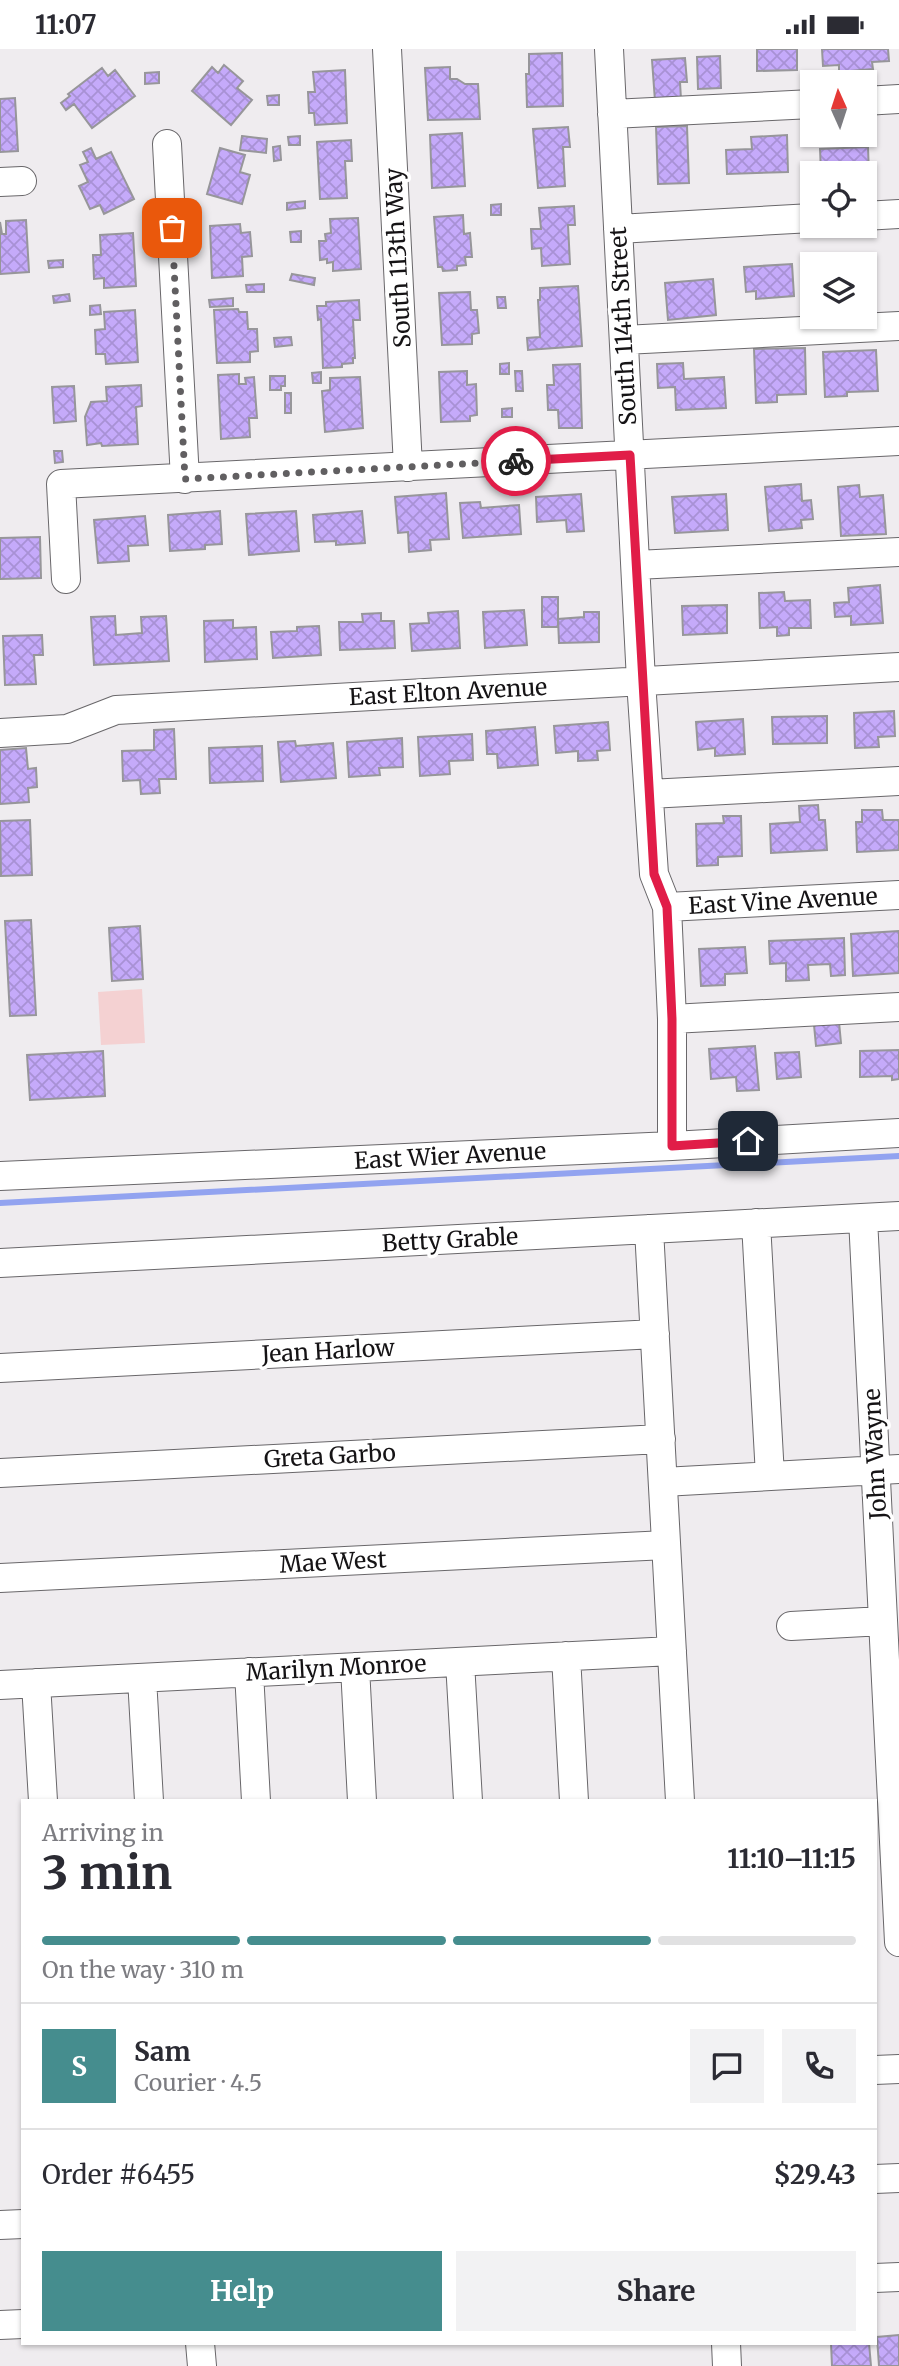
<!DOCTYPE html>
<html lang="en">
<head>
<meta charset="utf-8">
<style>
  body { margin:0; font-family:Merriweather,serif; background:#f2f2f3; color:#2b2b33; height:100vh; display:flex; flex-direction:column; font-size:26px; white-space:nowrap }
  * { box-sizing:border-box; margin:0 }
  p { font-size:23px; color:#7c7c81 }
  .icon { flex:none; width:38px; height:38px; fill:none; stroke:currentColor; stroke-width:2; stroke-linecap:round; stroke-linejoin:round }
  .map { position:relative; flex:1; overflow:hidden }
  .side { position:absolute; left:21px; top:1750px; width:856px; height:546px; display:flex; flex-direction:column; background:#fff; border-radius:0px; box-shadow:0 2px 5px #0004 }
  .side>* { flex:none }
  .needle { width:46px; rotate:357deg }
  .tools { position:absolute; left:800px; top:21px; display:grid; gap:14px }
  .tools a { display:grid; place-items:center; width:77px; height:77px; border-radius:0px; background:#fff; box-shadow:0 2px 5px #0004; font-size:35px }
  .pin { position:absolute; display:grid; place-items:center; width:60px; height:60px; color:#fff; margin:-30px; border-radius:14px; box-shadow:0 4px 10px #0006 }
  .courier { position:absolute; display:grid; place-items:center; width:70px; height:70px; margin:-35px; border:5px solid #e11d48; border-radius:50%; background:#fff; color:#222; box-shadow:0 2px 9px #0007 }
  .summary em { font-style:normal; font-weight:700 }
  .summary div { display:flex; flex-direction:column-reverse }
  .summary { display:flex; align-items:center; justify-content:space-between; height:119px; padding:0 21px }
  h1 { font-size:46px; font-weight:700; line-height:52px }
  .bar { display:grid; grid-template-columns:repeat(4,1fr); gap:10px 7px; align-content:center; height:84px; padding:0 21px }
  .bar i { height:9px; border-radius:5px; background:#e1e1e2 }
  .bar .selected { background:#458d8e }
  .bar p { grid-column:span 4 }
  .line { display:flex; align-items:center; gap:18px; padding:0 21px; border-top:2px solid #e1e1e2 }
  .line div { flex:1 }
  .round { display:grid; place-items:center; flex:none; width:74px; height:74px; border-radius:0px; background:#f2f2f3 }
  .primary-button { display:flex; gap:14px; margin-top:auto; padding:14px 21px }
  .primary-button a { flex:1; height:80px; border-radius:0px; background:#458d8e; color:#fff; font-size:28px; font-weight:700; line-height:80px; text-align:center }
  .primary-button a+a { background:#f2f2f3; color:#2b2b33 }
  .status { display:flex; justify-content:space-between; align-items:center; height:49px; padding:0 35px; background:#fff; direction:ltr }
  .status svg { height:19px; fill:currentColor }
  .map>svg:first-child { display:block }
  .green { fill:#f4d1d2 }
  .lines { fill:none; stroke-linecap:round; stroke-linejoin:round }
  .stream { stroke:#92a3f0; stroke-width:6 }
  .building { fill:url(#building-cross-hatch); stroke:#97969a; stroke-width:2 }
  .minor-casing { stroke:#69676a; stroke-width:30 }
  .minor { stroke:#fff; stroke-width:28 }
  .done { stroke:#615f61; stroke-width:7; stroke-dasharray:0 12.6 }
  .route { stroke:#e11d48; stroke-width:9 }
  .labels { text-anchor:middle; stroke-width:7; stroke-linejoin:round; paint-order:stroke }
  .street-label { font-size:23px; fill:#151315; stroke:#fff }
</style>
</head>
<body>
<div class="status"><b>11:07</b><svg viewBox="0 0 49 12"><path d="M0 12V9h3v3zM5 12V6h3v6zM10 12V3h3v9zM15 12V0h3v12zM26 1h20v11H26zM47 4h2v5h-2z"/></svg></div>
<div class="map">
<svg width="899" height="2317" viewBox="0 0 899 2317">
  <defs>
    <pattern id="building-cross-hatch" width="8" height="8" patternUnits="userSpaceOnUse" patternTransform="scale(1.75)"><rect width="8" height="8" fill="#c5aafa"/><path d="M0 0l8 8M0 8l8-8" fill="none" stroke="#a891d5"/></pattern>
  </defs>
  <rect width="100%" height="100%" fill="#efecef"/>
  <path class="green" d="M142,940L145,994L101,996L98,943Z"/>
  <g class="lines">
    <path class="stream" d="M0,1154L899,1107"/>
  </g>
  <path class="building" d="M757,0H797V21L757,22Z
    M822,0H888L889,12L872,13L873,20L839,23V16L823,17Z
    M562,4L563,57L527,58L526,25H529V5Z
    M720,7L721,39L698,40L697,8Z
    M685,9L687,33H680L681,50L655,52L652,11Z
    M224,16L243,32L237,39L252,51L231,76L192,42L212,18L218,24Z
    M450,18V30H457L465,35H478L480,70L428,71L425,19Z
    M102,19L108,27L115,21L135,47L92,79L74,55L66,61L61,54L70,47L68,45Z
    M345,21L347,74L315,76L314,64H309L308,43H315L313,23Z
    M159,23V34L145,35V24Z
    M279,46V56H268L267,47Z
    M15,49L18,102L0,103V50Z
    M687,77L689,134L658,135L656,78Z
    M568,78L570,98H563L565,137L538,139L533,80Z
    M462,84L465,137L432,139L430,86Z
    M787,86L788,123L727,125L726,101L752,100L751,88Z
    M242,87L267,90L266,104L240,101Z
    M300,87V96H289L288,88Z
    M351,91L352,112H345L347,149L320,150L317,93Z
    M280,97L281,111L274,112L273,98Z
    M868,98L869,126L821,124L820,100Z
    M91,99L96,110L111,103L134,150L104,165L100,156L90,160L79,137L88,133L80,116L88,113L83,103Z
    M220,99L245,106L240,123L250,126L242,155L207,145Z
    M305,152V159L287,161V154Z
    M501,155V166H491V156Z
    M574,157L575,176H568L570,215L542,217L541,199L532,200L531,180H541L539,159Z
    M463,166L464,185L470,184L472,208H465L466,216L457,217V221L443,222L442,218H438L434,168Z
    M358,169L361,220L333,222V213L327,214V210L320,211L319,192H326L325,185L331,184L330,170Z
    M26,171L29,223L0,225V173L2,185H6V172Z
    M240,175L241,184L250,183L252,207L242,208L243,227L212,229L210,177Z
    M301,182V193H291L290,183Z
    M133,184L136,237L104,239V229L94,230L93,206H101L100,186Z
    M63,211V218L49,219L48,212Z
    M873,212L875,240L864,241V215H826V214Z
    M792,215L794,247L756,250V242L746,243L744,218Z
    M292,225L315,229L314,236L290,231Z
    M713,230L716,266L668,271L665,234Z
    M264,235V243H247L246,236Z
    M578,237L582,297L528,301L527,289L540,288L538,251H540V239Z
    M470,243L471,261H477L479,284L472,285V295L442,296L439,244Z
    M69,245L70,252L54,254L53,247Z
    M497,248H505L506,259H498Z
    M233,249V257L210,258L209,251Z
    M359,251L360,271H353L355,309H353V314L342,315V318L323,319L321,270L318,271L317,257H326V253Z
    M100,256L101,265L90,266V257Z
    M238,260L239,263H247L248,280H257L258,302L250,303V313L217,314L214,261Z
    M135,261L138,313L106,315L105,305H96L95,281L105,280L104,263Z
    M291,288L292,296L275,298L274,289Z
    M805,299L806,345L777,346V353L756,354L754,300Z
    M876,301L878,342L847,343V347L825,348L823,303Z
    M509,314V325H500V315Z
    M683,314L684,330L724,328L726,359L676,361L675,338L658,339L657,315Z
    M580,315L582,379H559L558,361H548L547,336H554L553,316Z
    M467,322V336L476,335L477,366L470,367V372L441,373L439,323Z
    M515,322H522L523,342H516Z
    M321,323V334H313L312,324Z
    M239,325V335H246L245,329L254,328L257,369H249L250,388L221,390L218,326Z
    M270,327H285V337H281V341H270Z
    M360,328L363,379L325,383L322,342L330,341V329Z
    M141,336L142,357L136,358L138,395L102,397L101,394L87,396L85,368L91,353L107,352L106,338Z
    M74,337L76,372L54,374L52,338Z
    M285,344H291V364H285Z
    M512,359V368H502V360Z
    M54,402H62L63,413L55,414Z
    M801,435L802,452L811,451L813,470L801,471L802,479L769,482L765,438Z
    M859,436L860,448L883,446L886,485L841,487L838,438Z
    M446,444L449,490L430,491L431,501L409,503L408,483L398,484L395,448Z
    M581,445L584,482L567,483L566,471L537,473L536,448Z
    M726,445L728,481L675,484L672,448Z
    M480,453L481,459L519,456L521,485L463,489L460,454Z
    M220,462L222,495L205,496V500L170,502L168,466Z
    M296,462L299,502L249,506L246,465Z
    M362,462L365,494L336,496V492L315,493L313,466Z
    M145,467L148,496L128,497L129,512L98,514L94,471Z
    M40,488L41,529L0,530V489Z
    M880,536L883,574L851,576V567L835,568L834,554L849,553L848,539Z
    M784,543L785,552L810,551L811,579H789V586L777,587V578L760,579L759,544Z
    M542,548H558V578H542Z
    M727,556V584L683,586L682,557Z
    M524,561L527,596L485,599L483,563Z
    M458,562L460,599L412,602L410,575L429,574L428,564Z
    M584,563H599V593L559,594L558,570L584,568Z
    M381,564V572H394L395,599L340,601L339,573H363L362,565Z
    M115,567L116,586L142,584L141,568L166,567L169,612L94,616L91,568Z
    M233,571V579L256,578L257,610L205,613L204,572Z
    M319,577L321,606L273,609L271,583L297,582V578Z
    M42,586L43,606H34L36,635L5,636L3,587Z
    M894,662L895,687L878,688L879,698L855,699L854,664Z
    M827,667V694L773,695L772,668Z
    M743,670L745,705L715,707V699L698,701L696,673Z
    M608,673L610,701L597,702L598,711L578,712V702L556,704L554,677Z
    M535,678L538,716L498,719L497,705H487L486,682Z
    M174,680L176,730H159L160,744L141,745L140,731L123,732L122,702L154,701V681Z
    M472,685L473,711L449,712L450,725L420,727L418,688Z
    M402,689L403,718L379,719L380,726L349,728L347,693Z
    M295,692L296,697L333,694L336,729L281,733L278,693Z
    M262,697L263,732L210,734L209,699Z
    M26,699L28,720L36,719L37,738L28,739L29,753L0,755V701Z
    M818,756L819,771H825L827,801L771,804L770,775L800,773L799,757Z
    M862,761H882L883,771H899V801L857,803L856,773H862Z
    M723,767H741L742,807L718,808V816L697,817L696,775L724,774Z
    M30,771L32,826L1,827L0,772Z
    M31,871L36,966L10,967L5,872Z
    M140,877L143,930L112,932L109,879Z
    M899,882V924L853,927L851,885Z
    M844,889L845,926L831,927L830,915L808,916L809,931L786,932V914L770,915L769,892Z
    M745,898L747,924L725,925V936L701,937L699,900Z
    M839,973L841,994L816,997L814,976Z
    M755,997L759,1041L737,1042L736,1028L711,1030L709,1000Z
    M899,1001V1030L892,1031V1027L860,1028V1002Z
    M103,1002L105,1047L30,1051L27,1006Z
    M799,1003L801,1028L777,1030L775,1004Z
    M899,2286V2317H879L877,2288Z
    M831,2294H869L871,2317H832Z"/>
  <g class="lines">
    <defs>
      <path id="minor" d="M387,0L408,418
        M609,0L641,632L654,825L667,858L672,970V1097
        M864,52L899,50
        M612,65L812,55
        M167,95L185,430
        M0,133L22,132
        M864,167L899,165
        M618,180L812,169
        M624,291L899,277
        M636,516L899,503
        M66,530L61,435L899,392
        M0,684L67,680L116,661L899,618
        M649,745L899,732
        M667,858L899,846
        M672,970L899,958
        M0,1127L672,1097L899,1084
        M863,1169L899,1893
        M756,1174L770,1427
        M649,1180L680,1752
        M0,1214L899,1167
        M0,1319L655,1285
        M0,1424L661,1390
        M663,1433L899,1420
        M0,1529L666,1496
        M791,1577L883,1572
        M566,1607L574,1752
        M460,1613L468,1752
        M355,1618L362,1752
        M249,1623L256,1752
        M142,1629L149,1752
        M36,1634L43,1752
        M0,1636L672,1602
        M875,2021L899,2020
        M875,2130L899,2129
        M0,2176L23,2175
        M875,2229L899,2228
        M0,2276L23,2275
        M200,2294L202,2317
        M726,2294L727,2317"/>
    </defs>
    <use href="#minor" class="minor-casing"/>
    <use href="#minor" class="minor"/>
  </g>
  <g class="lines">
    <path class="done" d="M172,179L185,430L516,412"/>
    <path class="route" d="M516,412L630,406L654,825L667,858L672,970V1097L748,1092"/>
  </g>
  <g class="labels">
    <g class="street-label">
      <text transform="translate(398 209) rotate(-93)" y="8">South 113th Way</text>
      <text transform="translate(623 277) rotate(-93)" y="8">South 114th Street</text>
      <text transform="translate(448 643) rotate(-3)" y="8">East Elton Avenue</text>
      <text transform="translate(783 852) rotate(-3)" y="8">East Vine Avenue</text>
      <text transform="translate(450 1107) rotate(-3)" y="8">East Wier Avenue</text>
      <text transform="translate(450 1191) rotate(-3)" y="8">Betty Grable</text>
      <text transform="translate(328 1302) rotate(-3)" y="8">Jean Harlow</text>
      <text transform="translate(875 1405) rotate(-93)" y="8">John Wayne</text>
      <text transform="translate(330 1407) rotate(-3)" y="8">Greta Garbo</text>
      <text transform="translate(333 1513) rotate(-3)" y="8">Mae West</text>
      <text transform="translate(336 1619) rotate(-3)" y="8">Marilyn Monroe</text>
    </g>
  </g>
</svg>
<div class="tools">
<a><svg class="needle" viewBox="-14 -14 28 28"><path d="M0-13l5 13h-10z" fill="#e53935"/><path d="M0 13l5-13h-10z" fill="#7c7c81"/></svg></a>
<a><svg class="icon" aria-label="locate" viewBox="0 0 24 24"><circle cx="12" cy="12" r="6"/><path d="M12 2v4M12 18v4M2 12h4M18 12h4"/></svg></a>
<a><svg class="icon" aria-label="layers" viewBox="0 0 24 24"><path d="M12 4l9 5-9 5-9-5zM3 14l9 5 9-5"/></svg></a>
</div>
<div class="pin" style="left:172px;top:179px;background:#ea580c"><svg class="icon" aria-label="bag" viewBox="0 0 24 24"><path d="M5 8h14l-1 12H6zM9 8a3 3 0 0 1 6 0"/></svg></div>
<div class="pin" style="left:748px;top:1092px;background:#1f2937"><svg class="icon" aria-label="home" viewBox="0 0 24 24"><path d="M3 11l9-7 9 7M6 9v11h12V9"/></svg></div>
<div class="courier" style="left:516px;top:412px"><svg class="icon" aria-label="bike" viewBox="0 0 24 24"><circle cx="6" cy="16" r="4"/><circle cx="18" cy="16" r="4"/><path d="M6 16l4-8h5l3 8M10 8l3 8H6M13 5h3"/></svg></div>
<section class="side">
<div class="summary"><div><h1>3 min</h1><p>Arriving in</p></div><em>11:10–11:15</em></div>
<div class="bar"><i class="selected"></i><i class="selected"></i><i class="selected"></i><i></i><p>On the way · 310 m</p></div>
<div class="line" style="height:126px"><b class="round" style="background:#458d8e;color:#fff">S</b><div><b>Sam</b><p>Courier · 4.5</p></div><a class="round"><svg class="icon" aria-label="chat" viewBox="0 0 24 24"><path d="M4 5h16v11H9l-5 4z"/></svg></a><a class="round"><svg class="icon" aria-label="phone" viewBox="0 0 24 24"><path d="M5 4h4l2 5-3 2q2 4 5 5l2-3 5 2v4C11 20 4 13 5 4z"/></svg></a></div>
<div class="line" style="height:91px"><div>Order #6455</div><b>$29.43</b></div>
<div class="primary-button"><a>Help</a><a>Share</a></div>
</section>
</div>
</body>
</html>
